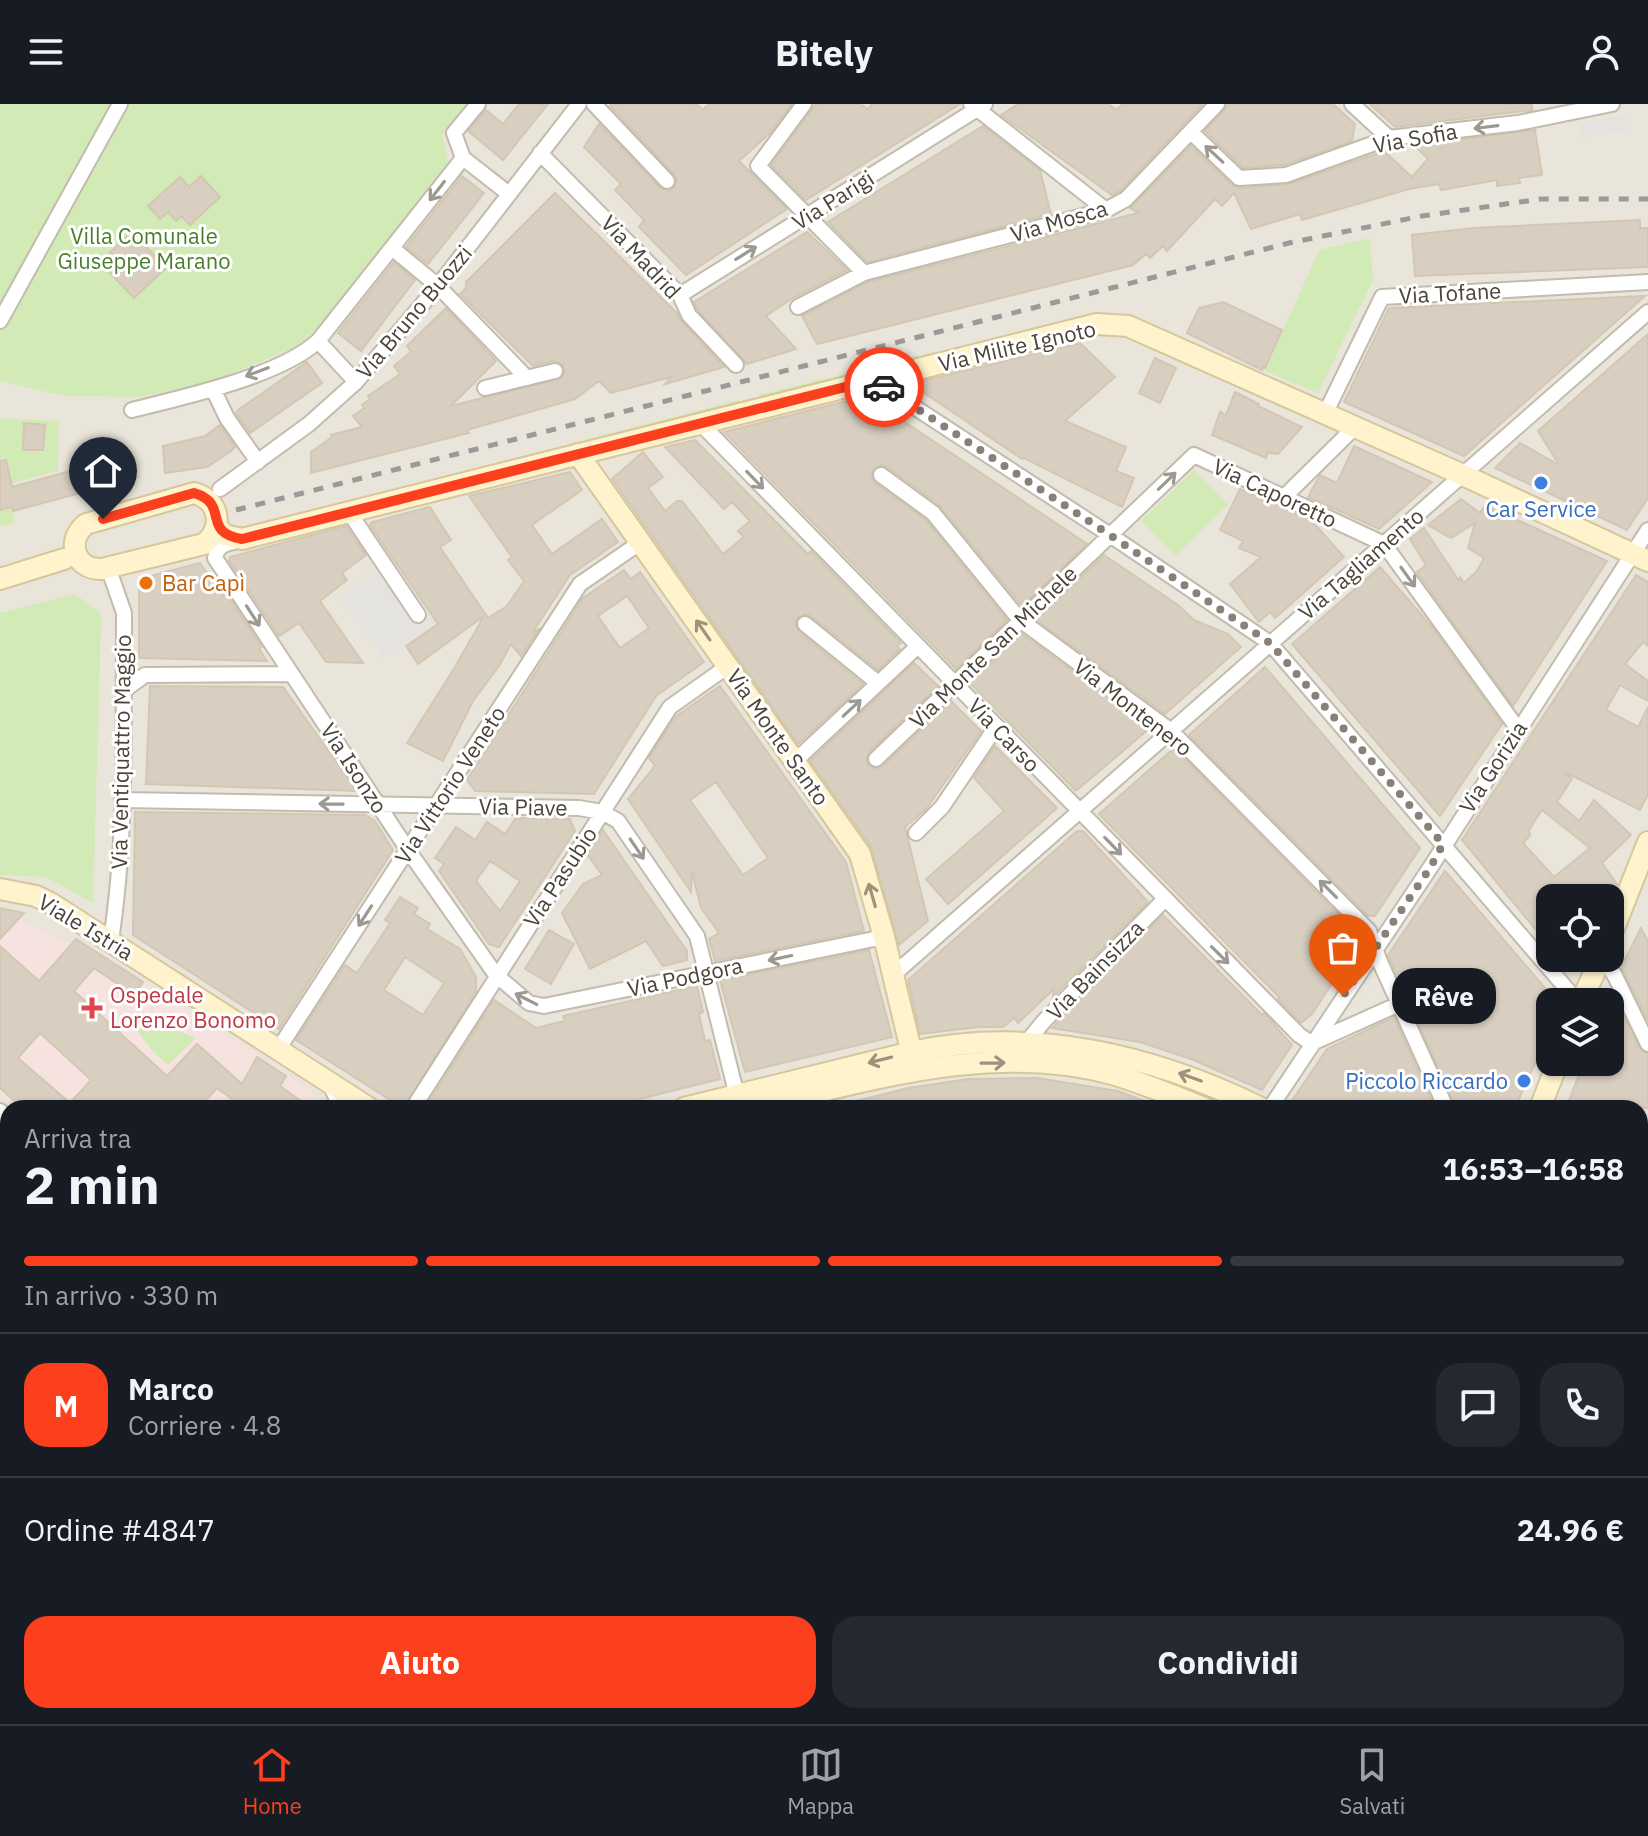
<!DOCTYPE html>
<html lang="it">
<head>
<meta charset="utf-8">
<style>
  body { margin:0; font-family:"IBM Plex Sans",sans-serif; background:#242831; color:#f1f3f6; height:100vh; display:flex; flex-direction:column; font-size:30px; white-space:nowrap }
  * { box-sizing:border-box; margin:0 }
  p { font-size:26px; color:#9ea1a6 }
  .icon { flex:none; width:44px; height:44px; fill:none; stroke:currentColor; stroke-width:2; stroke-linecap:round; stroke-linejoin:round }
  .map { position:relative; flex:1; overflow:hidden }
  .side { position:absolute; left:0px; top:996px; width:1648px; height:624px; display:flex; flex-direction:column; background:#171b24; border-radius:24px 24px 0 0; box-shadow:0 2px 6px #0004 }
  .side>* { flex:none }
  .controls { position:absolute; left:1536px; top:780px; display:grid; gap:16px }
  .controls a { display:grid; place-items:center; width:88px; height:88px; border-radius:16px; background:#171b24; box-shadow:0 2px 6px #0004; font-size:40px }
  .pin { position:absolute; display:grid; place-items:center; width:68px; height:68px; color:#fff; margin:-82px -34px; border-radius:50% 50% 50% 0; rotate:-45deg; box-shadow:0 0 8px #0007 }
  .pin .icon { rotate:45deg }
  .courier { position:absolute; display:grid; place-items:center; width:80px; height:80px; margin:-40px; border:6px solid #fc3f1d; border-radius:50%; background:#fff; color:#222; box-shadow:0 2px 10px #0007 }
  .bubble { position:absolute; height:56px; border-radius:24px; background:#171b24; box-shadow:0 2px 6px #0004; font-size:26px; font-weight:700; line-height:56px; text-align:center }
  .head em { font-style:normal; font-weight:700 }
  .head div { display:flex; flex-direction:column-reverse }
  .head { display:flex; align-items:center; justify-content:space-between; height:136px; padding:0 24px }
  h1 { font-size:52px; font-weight:700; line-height:60px }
  .bar { display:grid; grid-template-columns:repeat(4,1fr); gap:12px 8px; align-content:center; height:96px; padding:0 24px }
  .bar i { height:10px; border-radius:6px; background:#363941 }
  .bar .active { background:#fc3f1d }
  .bar p { grid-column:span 4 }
  .line { display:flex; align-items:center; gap:20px; padding:0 24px; border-top:2px solid #363941 }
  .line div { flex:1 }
  .round { display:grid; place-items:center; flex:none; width:84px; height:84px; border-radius:24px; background:#242831 }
  .primary-button { display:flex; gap:16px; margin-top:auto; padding:16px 24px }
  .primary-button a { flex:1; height:92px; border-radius:24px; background:#fc3f1d; color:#fff; font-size:32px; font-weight:700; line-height:92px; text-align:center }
  .primary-button a+a { background:#242831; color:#f1f3f6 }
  header { display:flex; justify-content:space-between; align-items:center; height:104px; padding:0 24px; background:#171b24; font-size:36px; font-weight:700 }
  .menu { display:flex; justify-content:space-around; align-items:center; height:112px; border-top:2px solid #363941; background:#171b24; font-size:22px; color:#9ea1a6 }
  .menu a { display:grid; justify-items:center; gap:4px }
  .menu .active { color:#fc3f1d }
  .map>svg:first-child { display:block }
  .residential { fill:#eae5da; fill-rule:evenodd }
  .education { fill:#efe8d6 }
  .medical { fill:#f6e3e0 }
  .green { fill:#d2eab5 }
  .parking { fill:#e5e3e0 }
  .building { fill:#d8cfc1; stroke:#d3c7b4; stroke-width:2; fill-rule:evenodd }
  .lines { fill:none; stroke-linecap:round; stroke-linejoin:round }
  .street-casing { stroke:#c2bbae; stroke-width:18 }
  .secondary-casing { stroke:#d6c79b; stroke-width:24 }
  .street { stroke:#fff; stroke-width:14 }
  .secondary { stroke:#fff3cd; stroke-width:20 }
  .rail { stroke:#9a9a9a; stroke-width:5; stroke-dasharray:10 10; stroke-linecap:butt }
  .oneway { stroke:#9c9892 }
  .oneway2 { stroke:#9c937c }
  .done { stroke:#878178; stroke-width:8; stroke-dasharray:0 14.4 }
  .route { stroke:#fc3f1d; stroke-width:10 }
  .shop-dot { fill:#3f7fe0; stroke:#fff; stroke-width:3 }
  .food-dot { fill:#e8710a; stroke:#fff; stroke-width:3 }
  .health-dot { fill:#e0444e; stroke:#fff; stroke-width:3 }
  .labels { text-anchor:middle; stroke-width:6; stroke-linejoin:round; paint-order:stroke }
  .street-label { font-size:22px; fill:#4b4439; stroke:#fff }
  .park-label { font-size:22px; fill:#4a7f2a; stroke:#fff }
  .shop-label { font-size:22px; fill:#366cbe; stroke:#fff }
  .food-label { font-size:22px; fill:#c56008; stroke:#fff; text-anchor:start }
  .health-label { font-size:22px; fill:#be3a42; stroke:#fff; text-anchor:start }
</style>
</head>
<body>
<header><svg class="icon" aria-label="menu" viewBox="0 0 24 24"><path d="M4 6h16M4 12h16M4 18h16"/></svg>Bitely<svg class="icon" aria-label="person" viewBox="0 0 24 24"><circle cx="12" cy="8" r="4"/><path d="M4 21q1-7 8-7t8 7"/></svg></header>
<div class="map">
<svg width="1648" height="1620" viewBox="0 0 1648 1620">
  <rect width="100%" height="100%" fill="#f6f3ec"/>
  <path class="residential" d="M0,0H1648V1182L1640,1185V1004H8V1612H1640V1430L1648,1441V1620H0ZM1550,794H1610V854H1550ZM1550,898H1610V958H1550Z"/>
  <path class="education" d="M1648,1199V1441L1640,1430V1203Z"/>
  <path class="medical" d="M0,803L25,808L20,815L70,840L76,834L291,973L320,994L324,1004H17L0,988Z"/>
  <path class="green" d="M0,0H467L442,31L448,58L323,218L299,242L210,278L141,293L63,292L0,277Z
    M1370,134L1373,176L1318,289L1265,267L1319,146Z
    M933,248L930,252L758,293V291Z
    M739,296L740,298L465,370V367Z
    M0,314L59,317L58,367L5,381L15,419L0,423Z
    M1194,366L1228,401L1175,452L1141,417Z
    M75,490L101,509V517L93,799L45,773L0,771V509Z
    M142,913L196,934L168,961L152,947L131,918L133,914Z"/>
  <path class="parking" d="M1629,10L1631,26L1580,34L1578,19Z
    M391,452L435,519L383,553L340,492Z"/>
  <path class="building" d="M519,0H548L503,56L468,27L486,6L503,20Z
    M611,0H696L703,6L709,0H792L770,29L739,57L787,105L686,171L639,123L644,116L615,86L621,80L584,43L599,20L660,84L669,87L674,84L677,75L674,70L610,2Z
    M816,0H860L868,5L872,0H960L806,96L771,61Z
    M1018,0H1108L1117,6L1122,0H1203L1120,87L1112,91L1001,11Z
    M1227,0H1333L1355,20L1352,37L1284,61L1243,64L1205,27L1224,7Z
    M1370,0H1532V6L1395,23Z
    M983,22L1040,66L1051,110L867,158L828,118Z
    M1535,26L1542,71L1519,74L1520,79L1497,82V76L1441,86L1439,80L1409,85L1302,116L1300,110L1251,125L1234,89L1222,102L1215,95L1167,147L1163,142L1150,154L1146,150L1133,161L817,240L802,212L868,178L1138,109L1130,104L1191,42L1232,81L1240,84L1289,80L1384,47L1412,73L1428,55L1414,41Z
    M201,72L220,93L190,121L181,112L176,117L168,108L160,115L148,102L180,73L189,83Z
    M462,72L484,89L428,160L406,143Z
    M555,89L677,209L682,218L724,263L665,280L671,273L611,289L599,277L575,295L467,326L469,329L311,369V348L332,333L331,331L362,323L353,312L364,304L362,301L370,295L368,292L400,270L394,262L411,248L407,242L446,204L496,257L451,302L562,274L565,265L562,260L553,257L533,262L460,190L466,184V178Z
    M1640,116V124H1648V163L1415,172L1412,131L1474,124Z
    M807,128L847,166L793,194L766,212L796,245L747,260L697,205L694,198Z
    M130,130L138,138L140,136L166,164L134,194L109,168L112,165L103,155Z
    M394,158L415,176L361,247L338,229Z
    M1645,192L1464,352L1344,298L1389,204Z
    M1223,198L1282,226L1265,264L1263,263L1262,266L1187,229L1199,204Z
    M1648,230V394L1627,426L1495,364L1520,339L1559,361L1538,327Z
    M1080,239L1115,273L1065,317L1126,343L1116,367L1134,374L1122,403L1024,354L1022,355L911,280Z
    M1155,254L1176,264L1160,299L1139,289Z
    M307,258L322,279L250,329L236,309L238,306Z
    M1235,288L1259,300L1258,302L1302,323L1278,350L1268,349L1266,354L1212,331L1220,308L1226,311Z
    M866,292L1087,440L1022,502L939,401L887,363L881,361L873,365L871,371L875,379L926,416L1007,516L956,565L724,328Z
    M24,319L45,321L43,346H23Z
    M220,321L235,343L230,348L207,363L165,369L163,342L205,332Z
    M695,336L808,450L811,447L901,539L897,542L900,545L878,566L811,512L806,510L798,513L795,519L799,528L863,580L798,640L612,375L643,348L663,373L648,384L665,407L677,397H682L723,450L744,433L738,427L750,417L732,398L724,405L665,343Z
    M1354,342L1432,378L1379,425L1308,393L1320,371L1337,379Z
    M6,356L12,383L85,363L86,369L101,366L129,375L96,390L88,387L13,407L12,403L0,406V357Z
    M570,368L582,386L532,421L552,450L602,415L618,438L570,471L532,529L540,524L521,552L511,540L499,562L473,597L443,657L407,639L455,563L484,512L418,560L406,542L438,520L370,421L372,418L430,403L451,436L440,443L488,514L507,502L524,477L508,456L512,453L469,392Z
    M1240,385L1312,417L1344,453L1275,514L1270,508L1259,518L1230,480L1261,453L1239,444L1243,437L1220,426Z
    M1461,395L1480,409L1485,401L1607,457L1513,602L1417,468L1426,461L1410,435L1424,424L1459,477L1460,473L1464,479L1477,467L1484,454L1468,444L1475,419L1451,434L1428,421Z
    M346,422L366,451L342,469L347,476L320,497L363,559L326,558L299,519L279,532L229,457L230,453Z
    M1104,451L1178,501L1194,516L1228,530L1241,543L1165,610L1036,516Z
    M200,459L223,492L224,486L262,543L259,545L267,557L139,554V475Z
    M1380,463L1433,524L1502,620L1440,712L1292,540Z
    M624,466L631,475L640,468L704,558L656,592L594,690L475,687L467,676L583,494ZM627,492L649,524L620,544L598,512Z
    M1636,471L1648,478V542L1643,538L1625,560L1648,577V597L1620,581L1606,606L1638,623L1648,603V691L1640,706L1565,668L1572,675L1557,698L1579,717L1594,696L1631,731L1602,759L1617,780L1600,794H1550V843L1462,736ZM1542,706L1590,744L1554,773L1523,739L1530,732L1529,726Z
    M1022,530L1150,624L1076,687L970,579Z
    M914,559L938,582L869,648L866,657L869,662L878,665L883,662L951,597L981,627L926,705L905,723L928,817L899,841L871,743L810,657Z
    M1265,563L1420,744L1375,812H1368L1189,631Z
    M150,582L283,583L357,687L146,680Z
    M720,582L846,758L864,827L715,857L709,835L719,829L701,804L692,768L691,788L628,695L655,662L649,654L675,613ZM716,678L768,754L743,771L690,696Z
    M995,642L1057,704L948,800L926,775L1004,707L974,674Z
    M1174,644L1340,812H1337L1360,836L1312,910L1301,919L1278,895L1280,894L1099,710Z
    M135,708L365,711L375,717L393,746L279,925L133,831Z
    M516,714L570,715L575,727L499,843L495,842L489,840L439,767L444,760L435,754L456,723L475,736L487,718L505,730ZM490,757L520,777L500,807L476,777Z
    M603,726L687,847V856L663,862L646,837L590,865L562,809L583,780L602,771L587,750Z
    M1077,727H1083L1148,798L1053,893L1054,885L1018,919L1014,914L1003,923H979L920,930L908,876Z
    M1445,767L1557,898H1550V925L1515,1004H1456L1388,851Z
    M400,793L418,804L414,810L430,820L427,825L460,845L476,873V888L403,1004L296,936L345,861L357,869L390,819L385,816ZM405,853L444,879L423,911L384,886Z
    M0,804L24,809L0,835Z
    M1163,811L1262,911L1264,909L1292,941L1262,986L1191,955L1140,938L1052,924Z
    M1641,824L1648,837V917L1621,863Z
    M549,826L574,840L551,880L525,865Z
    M76,835L143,878L134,891L94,864L74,887L167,972L197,940L242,980L257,953L286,972L280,982L311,1004H244L217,984L199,1004H22L0,984V842L39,877ZM40,929L91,976L70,999L18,954Z
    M869,846L892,933L745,968L720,876Z
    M697,882L703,908L699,910L705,937L710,936L720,975L604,1004H425L494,896L536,924L565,917L563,912Z
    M1615,894L1639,944L1648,950V1004H1566L1584,958H1610V896Z
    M1394,913L1435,1004H1287L1327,945Z
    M1037,974L1118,987L1163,1004H849L848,999L908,984L969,975Z"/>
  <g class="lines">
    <defs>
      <path id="street" d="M594,0L667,77
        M804,0L758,62L864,169
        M971,0L1106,106
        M1352,0L1389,34
        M1191,28L1239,74L1286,71L1389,34L1518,19L1612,0
        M540,49L680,191L689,211L736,261
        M463,54L509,90
        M392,144L438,182L527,274
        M680,191L985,0
        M798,203L864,169L1106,106L1126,95L1217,0
        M0,217L120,0
        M318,237L356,278
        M873,276L1110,431L1270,539L1578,898
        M485,284L555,267
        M213,285L227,314L258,358
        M132,306C184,293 280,272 318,237L463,54L454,29L478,0
        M1325,310L1382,193L1648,178
        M701,320L1299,931L1311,939
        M881,371L933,409L1020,516L1171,627L1369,827L1380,858L1446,1004
        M220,385L309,320L356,278L438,182L579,0
        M1284,393L1355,323
        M349,408L418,511
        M237,437C226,440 217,441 215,454L408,746L496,871L529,899L544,902L884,833
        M108,463L124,509V521C123,626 127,732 111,836
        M805,520L878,579
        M123,587L145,571L291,570
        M876,655L1194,351L1384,440L1518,625
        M795,657L918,542
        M122,696L579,704L602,708L618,717L697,832L740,1004
        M916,729L942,703L996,623
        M1603,854L1615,872L1648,940
        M893,871L1648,208
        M1026,939L1044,917L1165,795
        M1312,939L1399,900
        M279,944L580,480L641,438
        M329,978L341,1004
        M413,1004L670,603L728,562
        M1270,1004L1430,764L1648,426
        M0,1007L8,1014
        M1640,1083L1648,1079
        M0,1172L8,1170
        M1640,1186L1648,1182
        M0,1281H8
        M0,1418H8
        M0,1602L8,1603
        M302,1612L303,1620
        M396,1612L734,1620
        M806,1612L808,1620
        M942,1612L945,1620
        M1421,1612L1427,1620
        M1558,1612L1564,1620
        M92,1620L93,1612
        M179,1620V1612
        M373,1620L375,1612
        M1192,1620L1196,1612"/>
      <path id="secondary" d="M578,350L860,750L884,833L916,967
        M194,389C219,396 225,423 204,440L102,465C75,466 65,437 86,420Z
        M217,422L224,431L242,435L1097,220L1128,222L1463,371L1648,457
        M0,475L64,455
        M0,785L36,792L52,800L369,1004
        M1610,834L1648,738
        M1581,898L1601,854
        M684,1004L912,948C1032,922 1153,951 1261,1004
        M752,1004C869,977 992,937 1112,970C1143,979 1174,992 1204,1004
        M1540,1004L1558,958
        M1640,1454L1648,1466
        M1640,1487L1648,1498
        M1267,1612L1273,1620"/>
    </defs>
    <use href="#street" class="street-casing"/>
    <use href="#secondary" class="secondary-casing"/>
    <use href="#street" class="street"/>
    <use href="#secondary" class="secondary"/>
    <path class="rail" d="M236,406L1289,139L1422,112L1541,95H1648"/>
  </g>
  <defs><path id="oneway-shaft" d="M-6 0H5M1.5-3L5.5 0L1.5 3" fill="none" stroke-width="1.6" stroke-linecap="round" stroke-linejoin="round" transform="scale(2)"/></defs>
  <g class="oneway">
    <use href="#oneway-shaft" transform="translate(1486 23) rotate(173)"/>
    <use href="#oneway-shaft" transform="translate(1214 50) rotate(-137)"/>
    <use href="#oneway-shaft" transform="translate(437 87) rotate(128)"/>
    <use href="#oneway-shaft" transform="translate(746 149) rotate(-32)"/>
    <use href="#oneway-shaft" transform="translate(257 268) rotate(159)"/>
    <use href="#oneway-shaft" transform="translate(755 376) rotate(46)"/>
    <use href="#oneway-shaft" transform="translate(1167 377) rotate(-44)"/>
    <use href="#oneway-shaft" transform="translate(1408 473) rotate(54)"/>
    <use href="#oneway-shaft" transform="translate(253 512) rotate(57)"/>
    <use href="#oneway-shaft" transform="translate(852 604) rotate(-43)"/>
    <use href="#oneway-shaft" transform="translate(331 700) rotate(-179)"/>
    <use href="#oneway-shaft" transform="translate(1113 742) rotate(46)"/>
    <use href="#oneway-shaft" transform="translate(637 745) rotate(56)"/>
    <use href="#oneway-shaft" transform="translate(1328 785) rotate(-135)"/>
    <use href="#oneway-shaft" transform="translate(365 812) rotate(123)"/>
    <use href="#oneway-shaft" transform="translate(1220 851) rotate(45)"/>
    <use href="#oneway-shaft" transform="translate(780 854) rotate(168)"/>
    <use href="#oneway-shaft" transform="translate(526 895) rotate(-153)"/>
  </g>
  <g class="oneway2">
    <use href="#oneway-shaft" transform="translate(703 526) rotate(-125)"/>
    <use href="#oneway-shaft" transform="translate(872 791) rotate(-106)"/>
    <use href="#oneway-shaft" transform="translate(880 956) rotate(166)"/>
    <use href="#oneway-shaft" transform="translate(993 959) rotate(-1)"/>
    <use href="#oneway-shaft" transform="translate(1190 973) rotate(-160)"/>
  </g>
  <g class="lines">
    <path class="done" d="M884,283L1110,431L1270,539L1443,740L1430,764L1343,892"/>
    <path class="route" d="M103,415L194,389C231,400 200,428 242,435L873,276L884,283"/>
  </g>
  <g class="shop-dot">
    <circle cx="1541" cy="379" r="8"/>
    <circle cx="1524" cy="977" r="8"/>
  </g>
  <circle class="food-dot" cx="146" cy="479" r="8"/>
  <path class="health-dot" d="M88 892h8v8h8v8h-8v8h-8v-8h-8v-8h8z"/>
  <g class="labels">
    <g class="street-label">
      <text transform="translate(1415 34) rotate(-10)" y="8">Via Sofia</text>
      <text transform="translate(833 96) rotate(-32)" y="8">Via Parigi</text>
      <text transform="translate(1059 117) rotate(-16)" y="8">Via Mosca</text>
      <text transform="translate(641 153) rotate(47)" y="8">Via Madrid</text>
      <text transform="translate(1450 189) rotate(-3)" y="8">Via Tofane</text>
      <text transform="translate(414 208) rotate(-50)" y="8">Via Bruno Buozzi</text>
      <text transform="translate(1017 242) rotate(-13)" y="8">Via Milite Ignoto</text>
      <text transform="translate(1275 389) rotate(25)" y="8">Via Caporetto</text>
      <text transform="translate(1361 460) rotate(-41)" y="8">Via Tagliamento</text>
      <text transform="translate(993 543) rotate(-44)" y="8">Via Monte San Michele</text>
      <text transform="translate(1133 603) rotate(38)" y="8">Via Montenero</text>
      <text transform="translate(1004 631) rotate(46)" y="8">Via Carso</text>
      <text transform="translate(778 633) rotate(55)" y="8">Via Monte Santo</text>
      <text transform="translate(121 648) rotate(-89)" y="8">Via Ventiquattro Maggio</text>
      <text transform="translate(1493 663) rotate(-57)" y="8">Via Gorizia</text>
      <text transform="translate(354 664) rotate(57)" y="8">Via Isonzo</text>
      <text transform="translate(450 681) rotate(-57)" y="8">Via Vittorio Veneto</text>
      <text transform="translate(523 703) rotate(1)" y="8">Via Piave</text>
      <text transform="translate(560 773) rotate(-57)" y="8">Via Pasubio</text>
      <text transform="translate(86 823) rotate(31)" y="8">Viale Istria</text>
      <text transform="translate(1095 866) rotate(-46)" y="8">Via Bainsizza</text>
      <text transform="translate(685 873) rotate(-12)" y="8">Via Podgora</text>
    </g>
    <g class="park-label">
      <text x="144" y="140">Villa Comunale<tspan x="144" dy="25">Giuseppe Marano</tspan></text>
    </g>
    <g class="shop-label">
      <text x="1541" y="413">Car Service</text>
      <text x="1508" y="985" text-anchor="end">Piccolo Riccardo</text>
    </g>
    <g class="food-label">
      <text x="162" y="487">Bar Capì</text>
    </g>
    <g class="health-label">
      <text x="110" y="899">Ospedale<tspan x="110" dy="25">Lorenzo Bonomo</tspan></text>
    </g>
  </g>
</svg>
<div class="controls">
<a><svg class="icon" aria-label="locate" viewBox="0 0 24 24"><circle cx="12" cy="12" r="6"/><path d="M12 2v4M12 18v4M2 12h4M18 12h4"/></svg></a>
<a><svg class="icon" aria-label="layers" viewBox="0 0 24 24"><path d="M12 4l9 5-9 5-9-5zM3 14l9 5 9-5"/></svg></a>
</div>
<div class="pin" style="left:1343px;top:892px;background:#ea580c"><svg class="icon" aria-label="bag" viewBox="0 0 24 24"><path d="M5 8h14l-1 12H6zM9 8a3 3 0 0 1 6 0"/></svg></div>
<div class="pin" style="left:103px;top:415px;background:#1f2937"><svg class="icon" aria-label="home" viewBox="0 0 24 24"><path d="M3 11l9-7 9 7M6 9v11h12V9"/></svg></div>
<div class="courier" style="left:884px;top:283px"><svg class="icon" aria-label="car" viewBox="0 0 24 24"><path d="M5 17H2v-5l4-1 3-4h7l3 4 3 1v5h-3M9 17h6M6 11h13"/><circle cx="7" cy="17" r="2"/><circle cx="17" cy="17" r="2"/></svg></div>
<div class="bubble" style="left:1392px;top:864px;width:104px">Rêve</div>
<section class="side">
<div class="head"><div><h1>2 min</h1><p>Arriva tra</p></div><em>16:53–16:58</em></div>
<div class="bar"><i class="active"></i><i class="active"></i><i class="active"></i><i></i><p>In arrivo · 330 m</p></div>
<div class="line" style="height:144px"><b class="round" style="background:#fc3f1d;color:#fff">M</b><div><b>Marco</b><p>Corriere · 4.8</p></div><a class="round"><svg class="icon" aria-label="chat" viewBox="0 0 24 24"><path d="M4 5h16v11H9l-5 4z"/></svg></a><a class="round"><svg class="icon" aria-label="phone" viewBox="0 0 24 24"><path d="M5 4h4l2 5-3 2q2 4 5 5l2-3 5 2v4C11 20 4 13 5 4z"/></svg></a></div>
<div class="line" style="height:104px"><div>Ordine #4847</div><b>24.96 €</b></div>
<div class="primary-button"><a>Aiuto</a><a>Condividi</a></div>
</section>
</div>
<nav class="menu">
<a class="active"><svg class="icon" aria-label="home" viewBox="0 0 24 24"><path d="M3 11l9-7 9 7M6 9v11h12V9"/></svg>Home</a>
<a><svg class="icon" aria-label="map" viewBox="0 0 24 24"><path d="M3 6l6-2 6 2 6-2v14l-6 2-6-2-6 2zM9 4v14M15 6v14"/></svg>Mappa</a>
<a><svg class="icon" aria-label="saved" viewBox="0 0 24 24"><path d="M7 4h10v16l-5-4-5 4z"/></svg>Salvati</a>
</nav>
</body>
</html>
